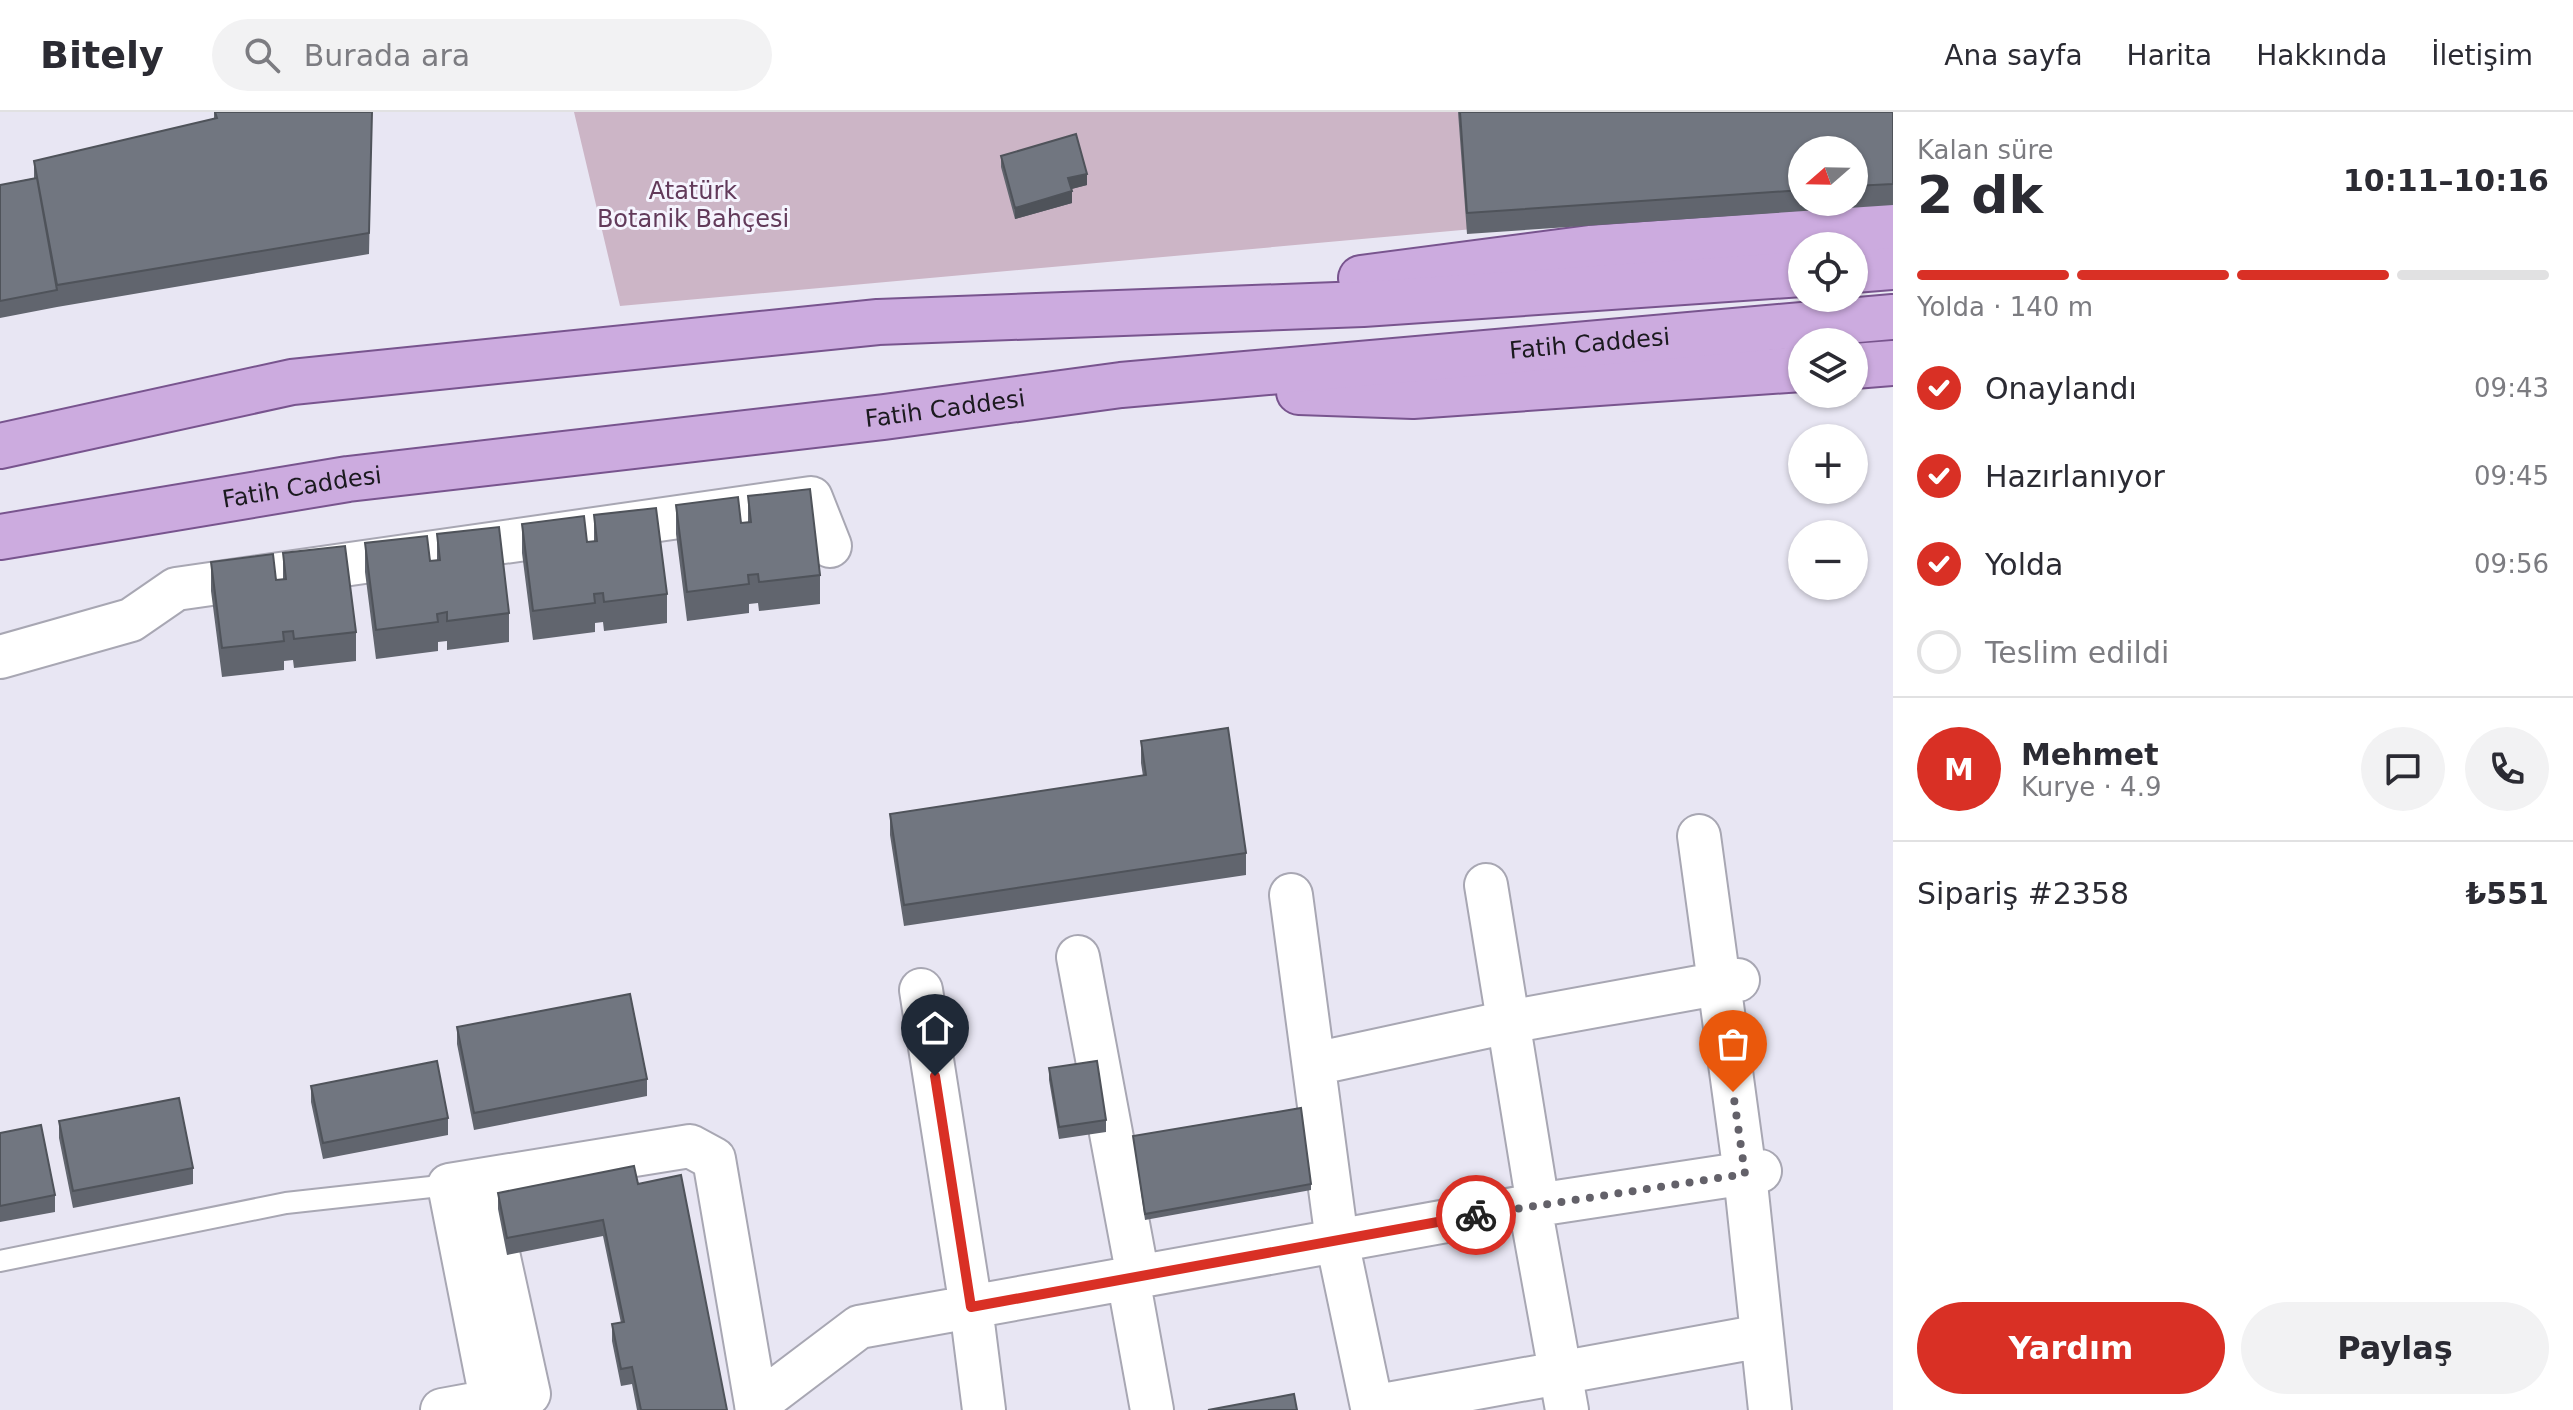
<!DOCTYPE html>
<html lang="tr">
<head>
<meta charset="utf-8">
<style>
  body { margin:0; font-family:"DejaVu Sans",sans-serif; background:#f2f2f3; color:#2b2b33; height:100vh; display:flex; flex-direction:column; font-size:30px; white-space:nowrap }
  * { box-sizing:border-box; margin:0 }
  p { font-size:26px; color:#7c7c81 }
  .icon { flex:none; width:44px; height:44px; fill:none; stroke:currentColor; stroke-width:2; stroke-linecap:round; stroke-linejoin:round }
  .map { position:relative; flex:1; overflow:hidden }
  .side { display:flex; flex-direction:column; background:#fff; width:680px }
  .side>* { flex:none }
  .needle { width:52px; rotate:250deg }
  .buttons { position:absolute; left:1788px; top:24px; display:grid; gap:16px }
  .buttons a { display:grid; place-items:center; width:80px; height:80px; border-radius:50%; background:#fff; box-shadow:0 2px 6px #0004; font-size:40px }
  .pin { position:absolute; display:grid; place-items:center; width:68px; height:68px; color:#fff; margin:-82px -34px; border-radius:50% 50% 50% 0; rotate:-45deg; box-shadow:0 0 8px #0007 }
  .pin .icon { rotate:45deg }
  .courier { position:absolute; display:grid; place-items:center; width:80px; height:80px; margin:-40px; border:6px solid #d93025; border-radius:50%; background:#fff; color:#222; box-shadow:0 2px 10px #0007 }
  .head em { font-style:normal; font-weight:700 }
  .head div { display:flex; flex-direction:column-reverse }
  .head { display:flex; align-items:center; justify-content:space-between; height:136px; padding:0 24px }
  h1 { font-size:52px; font-weight:700; line-height:60px }
  .bar { display:grid; grid-template-columns:repeat(4,1fr); gap:12px 8px; align-content:center; height:96px; padding:0 24px }
  .bar i { height:10px; border-radius:6px; background:#e1e1e2 }
  .bar .current { background:#d93025 }
  .bar p { grid-column:span 4 }
  .line { display:flex; align-items:center; gap:20px; padding:0 24px; border-top:2px solid #e1e1e2 }
  .line div { flex:1 }
  .round { display:grid; place-items:center; flex:none; width:84px; height:84px; border-radius:42px; background:#f2f2f3 }
  ol { padding:0 24px; list-style:none }
  li { display:flex; align-items:center; gap:24px; height:88px }
  li p { margin-inline-start:auto }
  li .icon { padding:8px; border-radius:50%; background:#d93025; color:#fff; stroke-width:4 }
  li:last-child { color:#7c7c81 }
  li i { width:44px; height:44px; border:4px solid #e1e1e2; border-radius:50% }
  .primary-button { display:flex; gap:16px; margin-top:auto; padding:16px 24px }
  .primary-button a { flex:1; height:92px; border-radius:48px; background:#d93025; color:#fff; font-size:32px; font-weight:700; line-height:92px; text-align:center }
  .primary-button a+a { background:#f2f2f3; color:#2b2b33 }
  header { display:flex; align-items:center; gap:48px; box-sizing:border-box; height:112px; padding:0 40px; background:#fff; border-bottom:2px solid #e1e1e2 }
  header strong { font-size:38px }
  nav { display:flex; gap:44px; margin-inline-start:auto; font-size:28px }
  .search { width:560px; height:72px; background:#f2f2f3; display:flex; align-items:center; gap:20px; box-sizing:border-box; padding:0 28px; border-radius:44px; color:#7c7c81; font-size:30px }
  main { display:flex; flex:1; min-height:0 }
  .map>svg:first-child { display:block }
  .green { fill:#ccb5c6; fill-rule:evenodd }
  .lines { fill:none; stroke-linecap:round; stroke-linejoin:round }
  .service-casing { stroke:#a8a7b3; stroke-width:24 }
  .minor-casing { stroke:#a8a7b3; stroke-width:46 }
  .primary-casing { stroke:#78548e; stroke-width:48 }
  .service { stroke:#fff; stroke-width:20 }
  .minor { stroke:#fff; stroke-width:42 }
  .primary { stroke:#ccabdf; stroke-width:44 }
  .wall { fill:#61656e; fill-rule:evenodd }
  .shaded-wall { fill:#4f535a }
  .building { fill:#717680; stroke:#4f535a; stroke-width:2 }
  .done { stroke:#636169; stroke-width:8; stroke-dasharray:0 14.4 }
  .route { stroke:#d93025; stroke-width:10 }
  .labels { text-anchor:middle; stroke-width:6; stroke-linejoin:round; paint-order:stroke }
  .park-label { font-size:24px; fill:#623a5a; stroke:#f5f4fe }
  .street-label { font-size:24px; fill:#1b1a1f; stroke:#f5f4fe }
</style>
</head>
<body>
<header>
<strong>Bitely</strong>
<div class="search"><svg class="icon" aria-label="search" viewBox="0 0 24 24"><circle cx="10" cy="10" r="6"/><path d="M15 15l6 6"/></svg>Burada ara</div>
<nav><a>Ana sayfa</a><a>Harita</a><a>Hakkında</a><a>İletişim</a></nav>
</header>
<main>
<div class="map">
<svg width="1893" height="1298" viewBox="0 0 1893 1298">
  <rect width="100%" height="100%" fill="#e8e6f3"/>
  <path class="green" d="M574,0H1893V88L1573,108L620,194ZM1802,38H1854V90H1802Z"/>
  <g class="lines">
    <defs>
      <path id="service" d="M0,1149L286,1091L449,1073"/>
      <path id="minor" d="M0,545L131,508L176,477L811,386L830,434
        M1699,724L1745,1062L1770,1298
        M1486,773L1538,1093
        M1291,783L1337,1129L1372,1295L1762,1224
        M1078,845L1138,1165
        M921,878L971,1195L984,1298
        M1314,952L1508,910L1738,868
        M1530,1094L1567,1298
        M1128,1166L1152,1298
        M491,1287L449,1073L690,1034L714,1047L757,1298
        M756,1293L859,1215L1530,1094L1760,1059
        M442,1298L529,1282L482,1068"/>
      <g id="primary">
        <path d="M1854,158L1893,155"/>
        <path d="M1361,166L1590,136L1893,114"/>
        <path d="M1854,254L1893,251"/>
        <path d="M1299,280L1413,284L1802,257"/>
        <path d="M0,334L292,270L878,210L1363,192L1802,162"/>
        <path id="s1" d="M0,425L348,367L884,305L1121,273L1893,205"/>
      </g>
    </defs>
    <use href="#service" class="service-casing"/>
    <use href="#minor" class="minor-casing"/>
    <use href="#primary" class="primary-casing"/>
    <use href="#service" class="service"/>
    <use href="#minor" class="minor"/>
    <use href="#primary" class="primary"/>
  </g>
  <path class="wall" d="M214,0H372L369,142L57,195L0,206V73L34,66V49L214,7Z
    M1458,0H1893V93L1467,122ZM1802,38H1854V90H1802Z
    M1001,44L1087,73L1071,77L1072,91L1015,107L1001,55Z
    M748,384L820,463V492L759,499L758,491L749,492V501L687,509L676,422V393L741,411L748,410Z
    M594,403L667,482V511L604,519L603,510L595,511V520L533,528L522,441V412L587,430L594,429Z
    M437,422L509,501V530L447,538V529L438,530V539L376,547L365,460V431L430,449H437Z
    M283,441L356,520V549L294,556L293,548L284,549V558L222,565L211,479V450L276,468L283,467Z
    M1141,629L1246,741V763L904,814L890,723V702L1143,664L1141,651Z
    M457,915L647,967V984L474,1018L457,932Z
    M1049,956L1106,1008V1020L1059,1027L1049,968Z
    M311,974L448,1006V1023L323,1047L311,990Z
    M59,1009L193,1056V1072L73,1096L59,1026Z
    M0,1021L55,1083V1100L0,1110Z
    M1133,1024L1311,1072V1078L1145,1108Z
    M638,1072L727,1298H637L632,1272L621,1274L612,1229V1212L621,1211L603,1124L507,1143L498,1097V1081Z"/>
  <path class="shaded-wall" d="M1087,62V73L1068,78V66Z
    M1072,79V91L1015,107V96Z"/>
  <path class="building" d="M215,0H372L369,121L57,173L34,49L217,6Z
    M1460,0H1893V72L1854,74V38H1802V78L1467,101Z
    M1076,22L1087,62L1068,66L1072,79L1015,96L1001,44Z
    M37,66L57,178L0,189V73Z
    M810,377L820,463L759,470L758,462L748,463L749,472L687,480L676,393L738,385L741,411L751,410L748,384Z
    M656,396L667,482L604,490L603,481L594,482L595,491L533,499L522,412L584,404L587,430L597,429L594,403Z
    M499,415L509,501L447,509V500L437,502L438,510L376,518L365,431L427,424L430,449L440,448L437,422Z
    M345,434L356,520L294,527L293,519L283,520L284,529L222,536L211,450L273,442L276,468L286,467L283,441Z
    M1228,616L1246,741L904,793L890,702L1146,663L1141,629Z
    M630,882L647,967L474,1001L457,915Z
    M437,949L448,1006L323,1031L311,974Z
    M1097,949L1106,1008L1059,1015L1049,956Z
    M179,986L193,1056L73,1079L59,1009Z
    M1301,996L1311,1072L1145,1102L1133,1024Z
    M41,1013L55,1083L0,1094V1021Z
    M634,1054L638,1072L681,1063L727,1298H641L632,1255L621,1257L612,1212L624,1210L603,1108L507,1126L498,1081Z
    M1294,1282L1297,1298H1208Z"/>
  <g class="lines">
    <path class="done" d="M1476,1103L1745,1062L1733,980"/>
    <path class="route" d="M935,964L971,1195L1476,1103"/>
  </g>
  <g class="labels">
    <g class="park-label">
      <text x="693" y="87">Atatürk<tspan x="693" dy="28">Botanik Bahçesi</tspan></text>
    </g>
    <g class="street-label">
      <text dy="8" stroke="none"><textPath href="#s1" startOffset="1602">Fatih Caddesi</textPath></text>
      <text dy="8" stroke="none"><textPath href="#s1" startOffset="954">Fatih Caddesi</textPath></text>
      <text dy="8" stroke="none"><textPath href="#s1" startOffset="306">Fatih Caddesi</textPath></text>
    </g>
  </g>
</svg>
<div class="buttons">
<a><svg class="needle" viewBox="-14 -14 28 28"><path d="M0-13l5 13h-10z" fill="#e53935"/><path d="M0 13l5-13h-10z" fill="#7c7c81"/></svg></a>
<a><svg class="icon" aria-label="locate" viewBox="0 0 24 24"><circle cx="12" cy="12" r="6"/><path d="M12 2v4M12 18v4M2 12h4M18 12h4"/></svg></a>
<a><svg class="icon" aria-label="layers" viewBox="0 0 24 24"><path d="M12 4l9 5-9 5-9-5zM3 14l9 5 9-5"/></svg></a>
<a>+</a>
<a>−</a>
</div>
<div class="pin" style="left:1733px;top:980px;background:#ea580c"><svg class="icon" aria-label="bag" viewBox="0 0 24 24"><path d="M5 8h14l-1 12H6zM9 8a3 3 0 0 1 6 0"/></svg></div>
<div class="pin" style="left:935px;top:964px;background:#1f2937"><svg class="icon" aria-label="home" viewBox="0 0 24 24"><path d="M3 11l9-7 9 7M6 9v11h12V9"/></svg></div>
<div class="courier" style="left:1476px;top:1103px"><svg class="icon" aria-label="bike" viewBox="0 0 24 24"><circle cx="6" cy="16" r="4"/><circle cx="18" cy="16" r="4"/><path d="M6 16l4-8h5l3 8M10 8l3 8H6M13 5h3"/></svg></div>
</div>
<section class="side">
<div class="head"><div><h1>2 dk</h1><p>Kalan süre</p></div><em>10:11–10:16</em></div>
<div class="bar"><i class="current"></i><i class="current"></i><i class="current"></i><i></i><p>Yolda · 140 m</p></div>
<ol>
<li><svg class="icon" aria-label="check" viewBox="0 0 24 24"><path d="M5 12l5 5 9-10"/></svg>Onaylandı<p>09:43</p></li>
<li><svg class="icon" aria-label="check" viewBox="0 0 24 24"><path d="M5 12l5 5 9-10"/></svg>Hazırlanıyor<p>09:45</p></li>
<li><svg class="icon" aria-label="check" viewBox="0 0 24 24"><path d="M5 12l5 5 9-10"/></svg>Yolda<p>09:56</p></li>
<li><i></i>Teslim edildi</li>
</ol>
<div class="line" style="height:144px"><b class="round" style="background:#d93025;color:#fff">M</b><div><b>Mehmet</b><p>Kurye · 4.9</p></div><a class="round"><svg class="icon" aria-label="chat" viewBox="0 0 24 24"><path d="M4 5h16v11H9l-5 4z"/></svg></a><a class="round"><svg class="icon" aria-label="phone" viewBox="0 0 24 24"><path d="M5 4h4l2 5-3 2q2 4 5 5l2-3 5 2v4C11 20 4 13 5 4z"/></svg></a></div>
<div class="line" style="height:104px"><div>Sipariş #2358</div><b>₺551</b></div>
<div class="primary-button"><a>Yardım</a><a>Paylaş</a></div>
</section>
</main>
</body>
</html>
